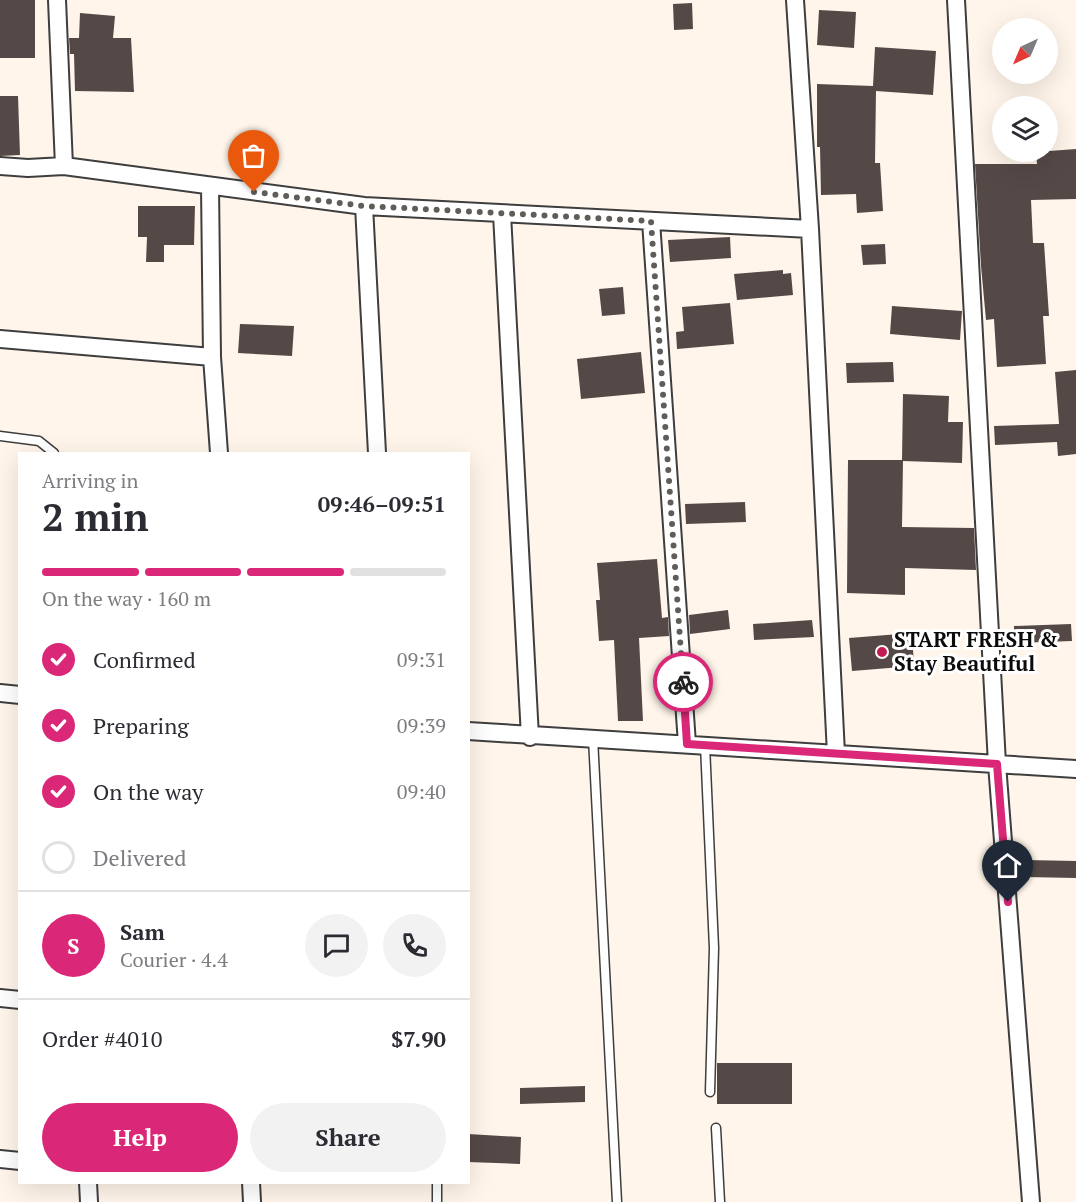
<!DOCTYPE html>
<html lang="en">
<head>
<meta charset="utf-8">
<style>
  body { margin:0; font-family:"PT Serif",serif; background:#f2f2f3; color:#2b2b33; height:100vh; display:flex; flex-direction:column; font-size:22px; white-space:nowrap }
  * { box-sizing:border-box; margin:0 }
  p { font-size:20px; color:#7c7c81 }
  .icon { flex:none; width:33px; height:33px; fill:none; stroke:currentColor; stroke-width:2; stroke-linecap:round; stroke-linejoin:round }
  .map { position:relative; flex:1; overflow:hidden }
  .side { position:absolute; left:18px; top:452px; width:452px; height:732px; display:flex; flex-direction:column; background:#fff; border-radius:0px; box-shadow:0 6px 24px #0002 }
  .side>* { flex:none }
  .needle { width:39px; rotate:224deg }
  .tools { position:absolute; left:992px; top:18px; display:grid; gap:12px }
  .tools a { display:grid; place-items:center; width:66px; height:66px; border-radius:50%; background:#fff; box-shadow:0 6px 24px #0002; font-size:30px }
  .pin { position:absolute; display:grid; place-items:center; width:51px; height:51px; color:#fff; margin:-62px -26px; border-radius:50% 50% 50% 0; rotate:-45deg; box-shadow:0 0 6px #0007 }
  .pin .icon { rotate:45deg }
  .courier { position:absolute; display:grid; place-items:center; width:60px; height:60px; margin:-30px; border:4px solid #db2777; border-radius:50%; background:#fff; color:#222; box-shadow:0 2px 8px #0007 }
  .headline em { font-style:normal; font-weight:700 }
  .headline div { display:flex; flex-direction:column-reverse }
  .headline { display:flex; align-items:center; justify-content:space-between; height:102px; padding:0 24px }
  h1 { font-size:39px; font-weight:700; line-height:45px }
  .bar { display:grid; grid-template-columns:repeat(4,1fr); gap:9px 6px; align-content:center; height:72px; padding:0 24px }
  .bar i { height:8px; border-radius:4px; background:#e1e1e2 }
  .bar .active { background:#db2777 }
  .bar p { grid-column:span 4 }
  .line { display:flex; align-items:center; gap:15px; padding:0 24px; border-top:2px solid #e1e1e2 }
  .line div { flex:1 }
  .round { display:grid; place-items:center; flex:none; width:63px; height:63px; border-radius:32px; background:#f2f2f3 }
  ol { padding:0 24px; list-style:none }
  li { display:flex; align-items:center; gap:18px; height:66px }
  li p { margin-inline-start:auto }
  li .icon { padding:6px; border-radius:50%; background:#db2777; color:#fff; stroke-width:4 }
  li:last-child { color:#7c7c81 }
  li i { width:33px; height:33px; border:3px solid #e1e1e2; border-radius:50% }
  .primary-button { display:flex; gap:12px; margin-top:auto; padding:12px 24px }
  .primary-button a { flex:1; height:69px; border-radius:36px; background:#db2777; color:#fff; font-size:24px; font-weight:700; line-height:69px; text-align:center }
  .primary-button a+a { background:#f2f2f3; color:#2b2b33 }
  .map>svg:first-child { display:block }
  .building { fill:#554947 }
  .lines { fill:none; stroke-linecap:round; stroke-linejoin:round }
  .lane-casing { stroke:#3e3e3e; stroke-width:11 }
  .street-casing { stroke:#3e3e3e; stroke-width:20 }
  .lane { stroke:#fff; stroke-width:8 }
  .street { stroke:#fff; stroke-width:16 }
  .done { stroke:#605d59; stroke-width:6; stroke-dasharray:0 10.8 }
  .route { stroke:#db2777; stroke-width:8 }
  .poi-dot { fill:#c31c54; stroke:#fff; stroke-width:2 }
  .labels { text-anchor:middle; stroke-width:6; stroke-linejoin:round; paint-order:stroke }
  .poi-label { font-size:21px; font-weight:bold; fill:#0b0b0b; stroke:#fff; text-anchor:start }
</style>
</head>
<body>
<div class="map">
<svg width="1076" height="1202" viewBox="0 0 1076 1202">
  <rect width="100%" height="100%" fill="#fff5ea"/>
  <path class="building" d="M0,0H35V58H0Z
    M692,3L693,29L674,30L673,4Z
    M819,10L856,12L854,48L817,45Z
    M80,13L115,16L113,38H131L134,92L75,91L74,54H70L69,38H79Z
    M875,47L936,51L933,95L876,91L875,163H880L883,211L857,213L856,194L821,195L820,147H817V84L873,86Z
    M0,96H18L20,155L0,156Z
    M1076,149V199L1031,200L1033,243H1044L1049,316H1043L1046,364L997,367L994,319L986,320L981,266L975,164H1037L1036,152Z
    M138,206H195L194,245H164V262H146L147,237H138Z
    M730,237L731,258L670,262L668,240Z
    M885,244L886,264L863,265L861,245Z
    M783,270V274L791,273L793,295L737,300L734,274Z
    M623,287L625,314L602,316L599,289Z
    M730,303L734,344L677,349L676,332L684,331L682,307Z
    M892,306L962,311L960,340L890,334Z
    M240,324L294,326L292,356L238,353Z
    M641,352L645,393L581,399L577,359Z
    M893,362L894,382L847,383L846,363Z
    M1076,370V454L1058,456L1057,442L995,445L994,426L1059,424L1055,372Z
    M903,394L949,396L948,422H963L962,463L903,461L902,527L974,528L976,570L905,568V595L847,593L848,460H902Z
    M745,502L746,522L686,524L685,504Z
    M657,559L662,618L668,617L669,636L639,638L643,721H618L614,640L599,641L596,600H600L597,563Z
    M728,610L730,629L690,634L689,615Z
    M812,620L814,637L754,640L753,624Z
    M1071,624L1072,641L1014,643V626Z
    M912,633L914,666L852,671L849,638Z
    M1026,860L1076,861V878L1025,877Z
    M717,1063H792V1104H717Z
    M585,1086V1102L520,1104V1088Z
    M468,1134L521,1137L520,1164L468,1162Z"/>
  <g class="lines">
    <defs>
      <path id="lane" d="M0,436L39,441L54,453
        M593,738L617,1202
        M705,745L714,948L710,1092
        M716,1128L720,1202
        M437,1182V1202"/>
      <path id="street" d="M57,0L64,166
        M795,0L810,229L836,754
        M956,0L997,764L1031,1202
        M0,166L28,168L64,166L364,206L810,229
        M210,186L212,357
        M364,206L377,453
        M502,214L530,737
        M651,221L687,744
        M0,339L212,357L219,453
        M0,693L20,695
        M468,731L1076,769
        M0,998L20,1000
        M0,1159L20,1161
        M88,1182L89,1202
        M251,1182L252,1202"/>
    </defs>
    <use href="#lane" class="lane-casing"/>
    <use href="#street" class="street-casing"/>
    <use href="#lane" class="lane"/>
    <use href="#street" class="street"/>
  </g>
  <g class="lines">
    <path class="done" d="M254,192L364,206L651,221L683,682"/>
    <path class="route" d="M683,682L687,744L997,764L1008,902"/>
  </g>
  <circle class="poi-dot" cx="882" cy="652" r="6"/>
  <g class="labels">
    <g class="poi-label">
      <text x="894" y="647">START FRESH &amp;<tspan x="894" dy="24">Stay Beautiful</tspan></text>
    </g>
  </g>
</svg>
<div class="tools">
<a><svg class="needle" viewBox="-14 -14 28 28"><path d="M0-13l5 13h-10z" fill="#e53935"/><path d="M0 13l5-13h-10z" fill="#7c7c81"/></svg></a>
<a><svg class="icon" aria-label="layers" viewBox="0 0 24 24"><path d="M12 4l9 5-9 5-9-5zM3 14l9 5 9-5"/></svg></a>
</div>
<div class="pin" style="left:254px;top:192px;background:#ea580c"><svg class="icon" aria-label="bag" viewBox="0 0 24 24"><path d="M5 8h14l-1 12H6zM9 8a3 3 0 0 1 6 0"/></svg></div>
<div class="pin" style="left:1008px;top:902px;background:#1f2937"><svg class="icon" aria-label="home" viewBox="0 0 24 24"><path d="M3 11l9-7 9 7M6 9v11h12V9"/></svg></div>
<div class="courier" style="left:683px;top:682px"><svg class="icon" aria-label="bike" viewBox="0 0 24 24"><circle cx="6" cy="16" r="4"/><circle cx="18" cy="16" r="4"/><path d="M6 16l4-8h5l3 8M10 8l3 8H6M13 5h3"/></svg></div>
<section class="side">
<div class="headline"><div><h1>2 min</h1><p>Arriving in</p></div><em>09:46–09:51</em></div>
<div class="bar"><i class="active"></i><i class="active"></i><i class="active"></i><i></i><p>On the way · 160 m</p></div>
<ol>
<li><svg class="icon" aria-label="check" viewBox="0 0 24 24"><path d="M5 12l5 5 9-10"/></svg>Confirmed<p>09:31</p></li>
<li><svg class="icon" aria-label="check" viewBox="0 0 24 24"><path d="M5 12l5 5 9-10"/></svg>Preparing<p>09:39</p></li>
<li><svg class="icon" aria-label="check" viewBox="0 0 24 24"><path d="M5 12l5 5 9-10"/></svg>On the way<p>09:40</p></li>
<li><i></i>Delivered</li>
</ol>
<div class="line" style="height:108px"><b class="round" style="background:#db2777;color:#fff">S</b><div><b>Sam</b><p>Courier · 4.4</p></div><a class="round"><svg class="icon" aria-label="chat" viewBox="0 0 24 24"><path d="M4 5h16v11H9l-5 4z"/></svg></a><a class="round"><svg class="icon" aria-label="phone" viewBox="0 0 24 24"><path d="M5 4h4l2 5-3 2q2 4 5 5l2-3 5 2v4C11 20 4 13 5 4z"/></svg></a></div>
<div class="line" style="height:78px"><div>Order #4010</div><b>$7.90</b></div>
<div class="primary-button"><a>Help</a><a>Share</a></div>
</section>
</div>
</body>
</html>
